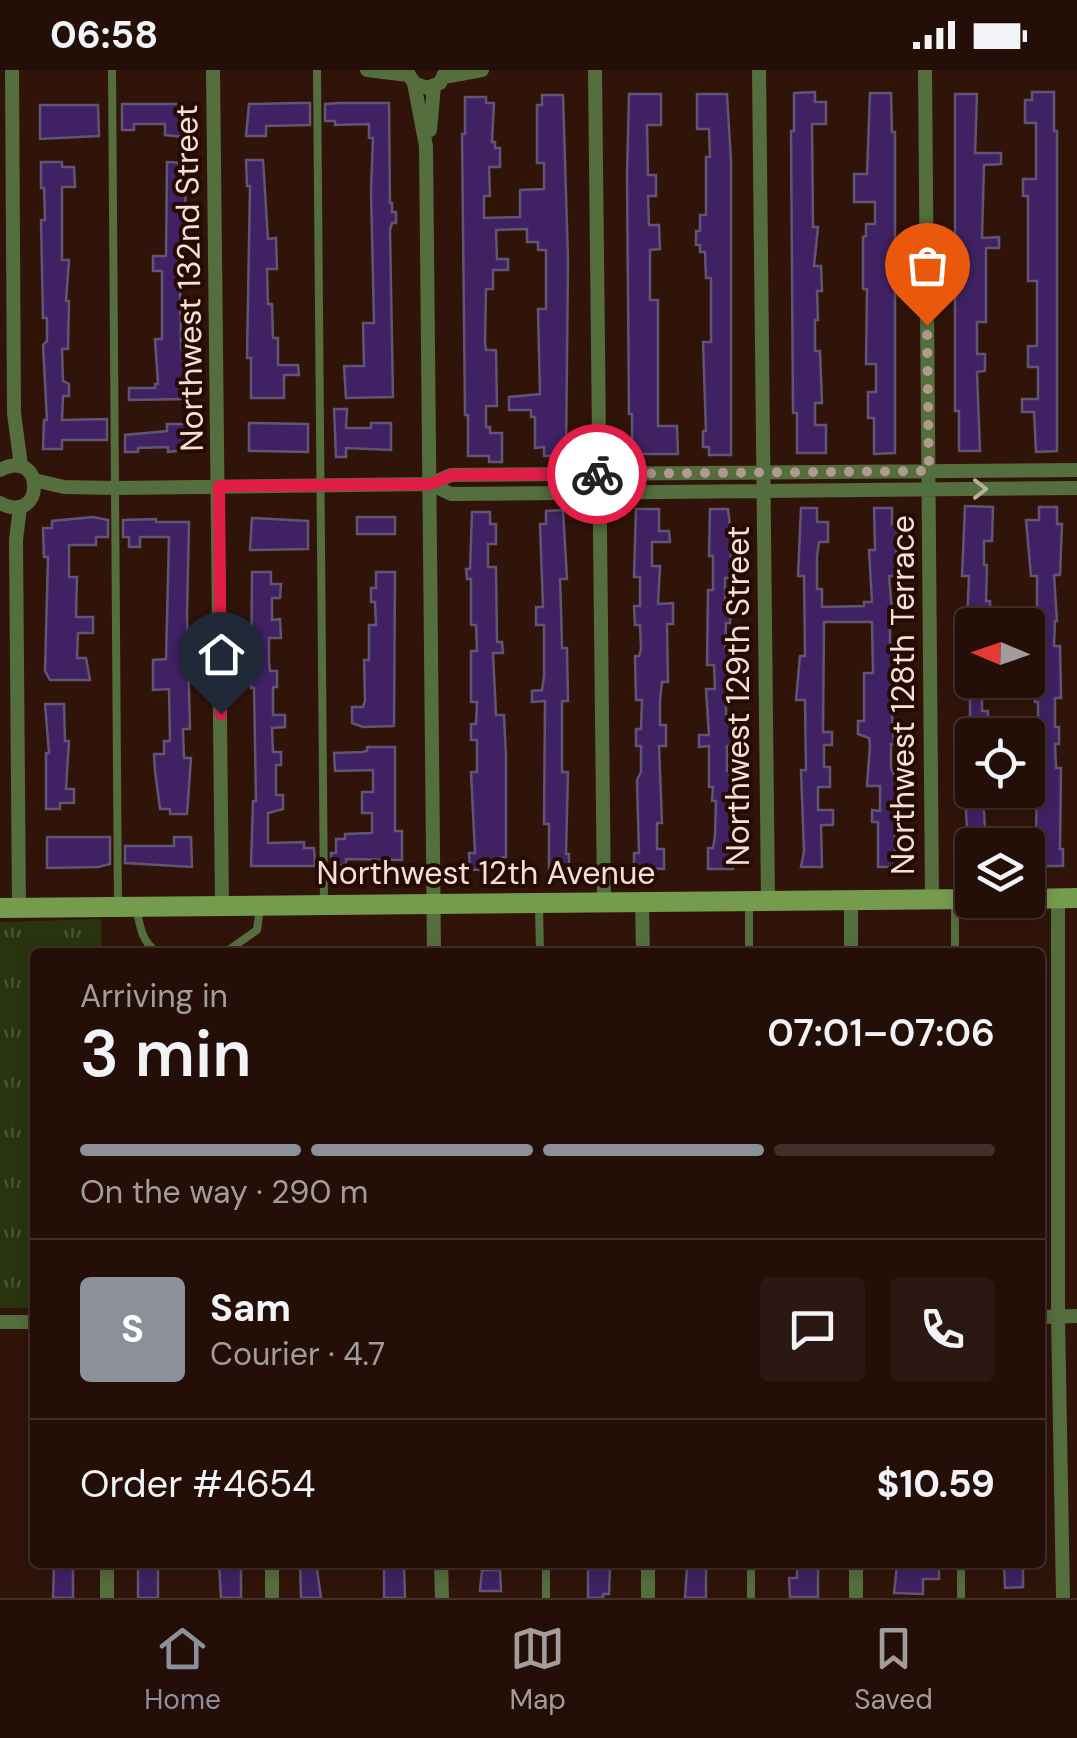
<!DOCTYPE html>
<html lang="en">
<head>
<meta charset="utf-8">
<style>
  body { margin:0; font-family:"DM Sans",sans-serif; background:#2c1812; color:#f1f3f6; height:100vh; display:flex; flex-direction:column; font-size:38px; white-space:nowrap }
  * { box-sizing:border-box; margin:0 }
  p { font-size:32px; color:#a39c9c }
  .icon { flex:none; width:55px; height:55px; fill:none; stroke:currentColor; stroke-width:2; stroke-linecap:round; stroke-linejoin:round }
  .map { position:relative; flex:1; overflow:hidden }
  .details { position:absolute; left:30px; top:878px; width:1015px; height:620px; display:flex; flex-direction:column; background:#240f08; border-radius:10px; box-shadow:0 5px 15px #0003,0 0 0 2px #412f29 }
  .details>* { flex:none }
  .needle { width:65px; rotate:272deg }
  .fabs { position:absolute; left:955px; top:538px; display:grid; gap:20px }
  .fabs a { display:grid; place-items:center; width:90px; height:90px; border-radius:10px; background:#240f08; box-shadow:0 5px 15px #0003,0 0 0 2px #412f29; font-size:50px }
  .pin { position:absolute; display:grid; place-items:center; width:85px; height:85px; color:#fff; margin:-102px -42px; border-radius:50% 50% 50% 0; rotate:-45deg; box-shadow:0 0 10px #0007 }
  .pin .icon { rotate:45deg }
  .courier { position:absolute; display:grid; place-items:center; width:100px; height:100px; margin:-50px; border:8px solid #e11d48; border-radius:50%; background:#fff; color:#222; box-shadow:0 2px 12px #0007 }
  .summary em { font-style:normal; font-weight:600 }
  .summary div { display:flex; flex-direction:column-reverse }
  .summary { display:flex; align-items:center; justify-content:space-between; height:170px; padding:0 50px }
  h1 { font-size:65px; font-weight:600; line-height:75px }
  .bar { display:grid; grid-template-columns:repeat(4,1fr); gap:15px 10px; align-content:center; height:120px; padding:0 50px }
  .bar i { height:12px; border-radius:8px; background:#412f29 }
  .bar .current { background:#8c9099 }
  .bar p { grid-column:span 4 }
  .line { display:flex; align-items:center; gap:25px; padding:0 50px; border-top:2px solid #412f29 }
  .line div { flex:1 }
  .round { display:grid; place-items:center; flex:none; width:105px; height:105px; border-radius:10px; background:#2c1812 }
  .status { display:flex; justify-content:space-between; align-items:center; height:70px; padding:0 50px; background:#240f08; direction:ltr }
  .status svg { height:28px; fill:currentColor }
  .dock { display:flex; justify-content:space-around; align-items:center; height:140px; border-top:2px solid #412f29; background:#240f08; font-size:28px; color:#a39c9c }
  .dock a { display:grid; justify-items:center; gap:5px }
  .dock .current { color:#8c9099 }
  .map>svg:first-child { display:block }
  .park { fill:url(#park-tufts) }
  .building { fill:#402264; stroke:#605573; stroke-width:2.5 }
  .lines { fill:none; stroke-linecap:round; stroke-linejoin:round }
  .lane { stroke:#556e3e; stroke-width:8 }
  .street { stroke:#556e3e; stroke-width:14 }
  .secondary { stroke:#759c4d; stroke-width:20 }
  .oneway { stroke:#b4b29a }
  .done { stroke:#af9990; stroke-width:10; stroke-dasharray:0 18 }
  .route { stroke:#e11d48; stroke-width:12 }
  .labels { text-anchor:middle; stroke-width:8; stroke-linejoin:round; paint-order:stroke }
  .street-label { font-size:32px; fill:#f4e0d8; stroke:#260b03 }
</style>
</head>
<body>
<div class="status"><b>06:58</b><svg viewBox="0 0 49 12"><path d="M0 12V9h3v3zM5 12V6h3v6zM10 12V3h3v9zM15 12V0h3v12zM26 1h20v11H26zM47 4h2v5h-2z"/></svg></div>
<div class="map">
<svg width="1077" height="1528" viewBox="0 0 1077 1528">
  <defs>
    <pattern id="park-tufts" width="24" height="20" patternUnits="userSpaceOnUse" patternTransform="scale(2.5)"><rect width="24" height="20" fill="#29340e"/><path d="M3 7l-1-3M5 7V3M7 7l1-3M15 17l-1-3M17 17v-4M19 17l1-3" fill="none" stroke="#495130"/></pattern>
  </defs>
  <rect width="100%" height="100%" fill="#30140a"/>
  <path class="park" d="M101,849L102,882H35V1238H0V852Z"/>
  <path class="building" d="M815,22V32H826V54H812L813,157H818L814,196H821L822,221H817L818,250H815V281H820L822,333H815V355H826V383H797V343H793L791,61H794V23Z
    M1032,22H1054V61H1057V381L1036,382L1034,342H1022V329H1038V297H1028V276H1037V211H1028V126H1023V109H1036V53H1025V30H1032Z
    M870,23H891L892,62H895V383L874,384V348H868V322H876V294H866L867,219H863V167L866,166V154H875V132H854V104H867Z
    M629,24H661V55H647L648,105H656V126H648L649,155H659L660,179L650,180V230H658V356H677L678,384H632V344H629L627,105Z
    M697,24H727L731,91V385H709V377H703V361H706L703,272H711V208H706L705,182H700V175H696V161H700V145H706V87H710L709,59H697Z
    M955,24H977L975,83H1001V94L984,95L982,168L999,167V178H986V252H977V284H985V301L977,302L980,381H959V341H955Z
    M542,25H563L568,190L566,386H544V377L535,378V347H531V340H509V327L540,324L538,239H546V180H538V172H527V159L496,160L497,189H508V200H493V219H486L485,273L486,280H496L497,336H486V357H490V363H502V392H489V386H468V345H465L462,64H465V27H486V33H494L492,72H495V78H500V97H489L490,126H484V148L520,147V120L544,119V93H537V35H542Z
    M296,33H310V55L266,56V66H246L249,34Z
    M340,33H389L390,133H392V142H396V153H392L390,160L393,327L346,328L344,296H364L363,253H374L371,121L373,68H369V54L335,55V51H325V34Z
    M122,34H183L184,67L165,65V54H134V60H122Z
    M40,35H98L99,66L40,69Z
    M246,90H263L268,169L276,168L277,199H267L268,234H272L273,268H278V295H298L299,305H284V328H251V288H247L250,116H247Z
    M41,92H62V97H74L75,117H62V190H69L66,231H69L68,279H62L63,311L69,314V326H63L62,350L107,349V370H62V379H43L44,350H47L43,275L47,271V248H43L41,150H45L44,118H41Z
    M167,92L185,93L186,205H180L181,278H184L187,329L129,330V318H155V314H158L155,269H162V201H153V186H166Z
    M334,339H347L346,358H371V353H391V380L346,378V387H336Z
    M249,353L308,354V382L249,381Z
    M167,354H193V379L168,382V377L138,378V382H125V365L167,361Z
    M965,436L993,437L992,471H984V495H987L986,531H990V538L995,537V552H967L969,506H962Z
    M1039,437H1057V454H1062L1060,505H1054L1057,551H1055L1054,576H1060L1061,628H1055V657H1059V674H1055L1056,698H1061L1060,779H1063V796H1032L1031,764H1036L1037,715H1033L1032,700H1038V632H1035V617H1043V594H1037V587L1028,588V560H1037V506H1031L1026,450H1039Z
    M801,438H817V452H828V472H819L817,486V519H822V537L864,536V532H872L869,480H875L874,438H892V454H897L896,506H889L893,552H890V577L895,586L897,628H891L894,674H891V699L896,708L897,741H901L900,752H895V780H902L903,797H878V752H872V740L880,741V716H867L870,675L869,668L858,664V651H864V603H873L872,552H824L823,662H832V675H824V697H830V717H818V740H833V755H821L822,797H801L804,781L801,700H806L805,630H796L800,586H805L804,506H798Z
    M636,439H659V461H669L670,472H652V496H660L658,534L673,533V554H667L668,612H662L660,630V655H666V676H659L662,753H657V779H664V799L634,798V783H639L637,710L641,702V676H636V659H641L642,630H636L635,586H639L641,579L640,555H635L634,536H640V507H634Z
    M710,439H728L731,464V508H725V537H731L730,553H726L725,578H730L732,629H726V653H735V676H727V701H732L733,742H736L733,799H708V778H713L715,766L716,731H712L713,717H709V676L699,677V665H709L706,619H715L714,595H707L708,520H713V486H709Z
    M563,440L567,509H560L561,538L562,578H567L568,631H562V702H568L566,784H569V799H549V754H544L545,631L532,632V621L542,620L544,606V555H536V537H543L540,454H546V441Z
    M472,442H490V454H496V474H488V497H496L497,572H502L503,583H493L496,645H504L506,686V787L499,788L500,799L470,800L469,783H475L471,702H477V670H471V654H476L477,632H471V581H477L476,555H471V509H467L466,499H470Z
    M93,447L108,450V467H96V475H69V507H77L76,547H93V563H78L77,588H86L90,610H50L45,601L48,487H44L43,458H52V451Z
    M357,447H395V464H357Z
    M252,448L308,451V479L250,480Z
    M156,449V452H189L187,545L190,659H183L184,688H191L187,744H170V739H160L155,701L154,684H164V671H170L169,619L153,620V590L166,589L169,467H140V477H129V467H123V450Z
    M252,502H271V514H281L280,528H272V550L280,549L281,568H269V590L270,601H277V617H273V645H285V657L272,658L273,682H281V695H276V725H283V739L268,743V773L304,772V778H314L315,796H251L253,731H256L254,618H251Z
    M376,502H395L394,656L363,657L352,653V637H363L365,631L364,590H369V555H376L375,532H371V518H376Z
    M964,610H982V641H988V665H970V629H964Z
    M45,634H64L65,671H69L66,719H74V733H60V739H46V683H49Z
    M367,677H395V761H402V790L346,789V795H331V783H336V769H345V764L372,763V743H362V722H373V700L335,701L334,683L362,682L367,681Z
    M965,725H983L986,775H968Z
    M47,767H110V794L98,797L47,798Z
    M174,767H191L192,797L125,793V776H174Z
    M54,1492H73V1528H53Z
    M138,1492H158V1528H138Z
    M219,1492H241V1528H221Z
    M300,1492H316L321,1528H301Z
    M384,1492H404L405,1528H384Z
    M1004,1494H1023V1517L1005,1518Z
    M897,1495L939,1496V1509H923V1524L894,1523Z
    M687,1497H706V1528H685Z
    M797,1498H818V1527H790L789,1508H797Z
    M588,1499H610L609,1524H603V1528H588Z
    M482,1500H500L501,1521H480Z"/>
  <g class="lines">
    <path class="lane" d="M112,0L118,836
      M317,0L324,834
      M749,832V882
      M955,832V882
      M539,836L540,882
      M137,841C140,857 142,872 157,882
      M226,882L257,860L260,838
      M546,1492V1528
      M751,1492V1528
      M961,1492V1528"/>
    <path class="street" d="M12,0L14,343L21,396
      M213,0L222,835
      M367,0L408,5
      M406,0L414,13L427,18L440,13L446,0
      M595,0L604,832
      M759,0L768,831
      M925,0L932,829
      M444,7L482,0
      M414,13L426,76L434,882
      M430,60L434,16
      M0,400C46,376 45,457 0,433
      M34,410L64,417L116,418L430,414L451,405L1077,400
      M430,414L451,424L1077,418
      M1058,828V1247L1063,1528
      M851,831V882
      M642,832L643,882
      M19,838L16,470L20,437
      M1040,1247L1077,1246
      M0,1252H35
      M107,1492V1528
      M272,1492V1528
      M441,1492L442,1528
      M648,1492V1528
      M856,1492V1528"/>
    <path class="secondary" d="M1028,829L1077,828
      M0,838L972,829"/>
  </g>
  <defs><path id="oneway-chevron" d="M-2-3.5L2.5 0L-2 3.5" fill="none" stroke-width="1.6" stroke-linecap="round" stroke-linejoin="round" transform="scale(2.5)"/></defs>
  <use class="oneway" href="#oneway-chevron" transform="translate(980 419)"/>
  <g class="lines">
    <path class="done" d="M597,404L929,401L927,255"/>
    <path class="route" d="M221,644L219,416L430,414L452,405L597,404"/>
  </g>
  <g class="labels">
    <g class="street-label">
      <text transform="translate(189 208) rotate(-91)" y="11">Northwest 132nd Street</text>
      <text transform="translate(903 625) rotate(-90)" y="11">Northwest 128th Terrace</text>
      <text transform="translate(738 626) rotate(-90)" y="11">Northwest 129th Street</text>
      <text x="486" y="814">Northwest 12th Avenue</text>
    </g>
  </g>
</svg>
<div class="fabs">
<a><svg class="needle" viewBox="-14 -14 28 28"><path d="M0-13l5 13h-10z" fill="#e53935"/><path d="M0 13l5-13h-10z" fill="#a39c9c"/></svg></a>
<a><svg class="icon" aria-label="locate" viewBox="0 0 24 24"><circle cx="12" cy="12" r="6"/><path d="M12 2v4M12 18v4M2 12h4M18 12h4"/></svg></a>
<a><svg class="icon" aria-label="layers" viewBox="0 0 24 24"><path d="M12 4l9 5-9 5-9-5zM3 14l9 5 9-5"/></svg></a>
</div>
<div class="pin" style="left:927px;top:255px;background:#ea580c"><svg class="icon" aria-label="bag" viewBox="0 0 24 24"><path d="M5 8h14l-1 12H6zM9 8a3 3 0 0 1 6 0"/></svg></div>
<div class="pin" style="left:221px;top:644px;background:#1f2937"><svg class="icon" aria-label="home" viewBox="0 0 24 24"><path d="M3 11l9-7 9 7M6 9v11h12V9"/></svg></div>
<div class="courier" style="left:597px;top:404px"><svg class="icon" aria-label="bike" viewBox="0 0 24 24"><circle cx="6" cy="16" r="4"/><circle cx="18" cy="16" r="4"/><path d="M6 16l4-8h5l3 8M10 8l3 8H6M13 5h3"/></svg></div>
<section class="details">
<div class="summary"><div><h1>3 min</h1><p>Arriving in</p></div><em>07:01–07:06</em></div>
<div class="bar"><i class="current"></i><i class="current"></i><i class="current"></i><i></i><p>On the way · 290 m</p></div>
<div class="line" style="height:180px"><b class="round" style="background:#8c9099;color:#fff">S</b><div><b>Sam</b><p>Courier · 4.7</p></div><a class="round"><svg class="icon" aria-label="chat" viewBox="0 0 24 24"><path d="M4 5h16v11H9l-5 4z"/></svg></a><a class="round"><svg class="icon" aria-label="phone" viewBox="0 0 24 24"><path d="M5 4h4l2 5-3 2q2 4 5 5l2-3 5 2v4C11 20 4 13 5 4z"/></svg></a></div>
<div class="line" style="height:130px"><div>Order #4654</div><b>$10.59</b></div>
</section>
</div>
<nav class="dock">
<a class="current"><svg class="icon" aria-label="home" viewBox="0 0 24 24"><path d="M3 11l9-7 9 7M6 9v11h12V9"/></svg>Home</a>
<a><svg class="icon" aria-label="map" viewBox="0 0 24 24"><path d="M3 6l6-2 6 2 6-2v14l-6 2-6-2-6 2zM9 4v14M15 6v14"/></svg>Map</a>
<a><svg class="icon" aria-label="saved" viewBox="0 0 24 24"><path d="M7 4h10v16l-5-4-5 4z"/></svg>Saved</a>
</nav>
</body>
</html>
